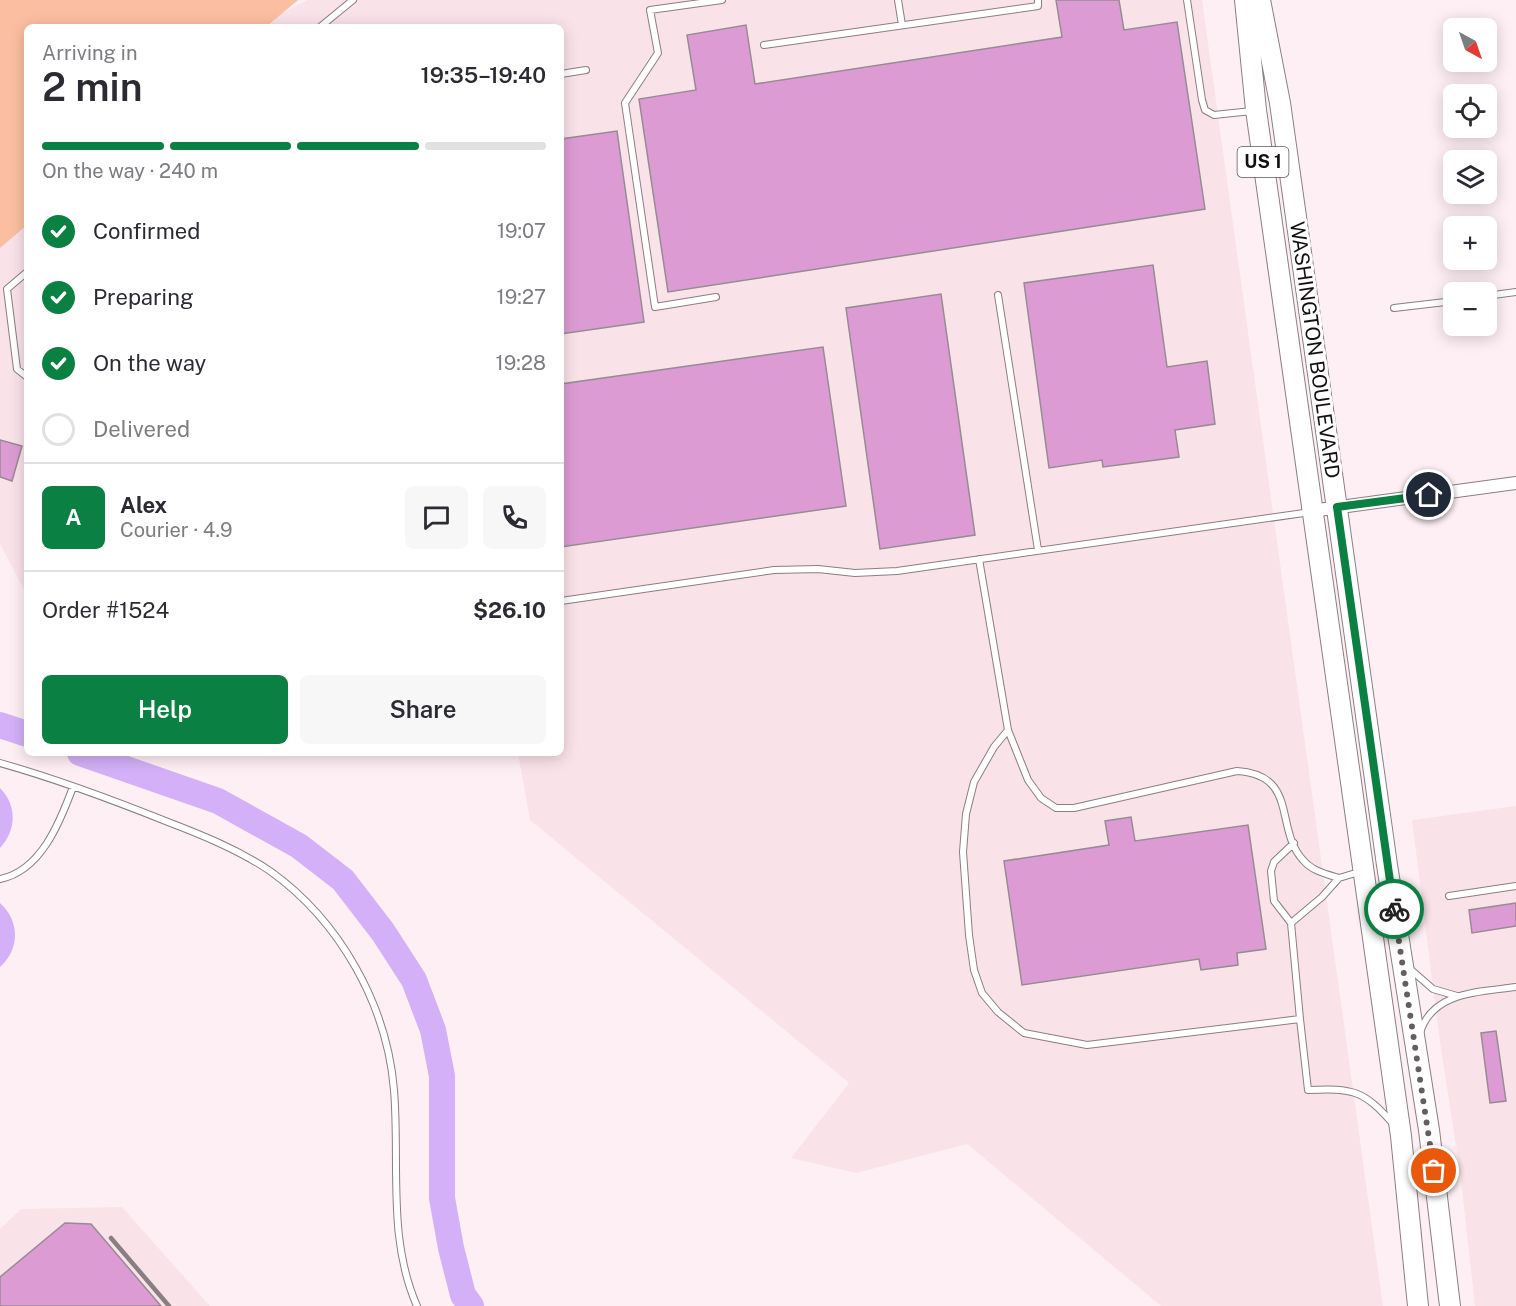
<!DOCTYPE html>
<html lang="en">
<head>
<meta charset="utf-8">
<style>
  body { margin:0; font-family:"Public Sans",sans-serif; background:#f7f7f7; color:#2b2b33; height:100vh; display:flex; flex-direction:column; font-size:22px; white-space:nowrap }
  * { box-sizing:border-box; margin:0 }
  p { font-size:20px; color:#7c7c81 }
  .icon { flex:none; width:33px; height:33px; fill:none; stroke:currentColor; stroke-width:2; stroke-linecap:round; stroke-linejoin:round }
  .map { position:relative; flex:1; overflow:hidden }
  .sheet { position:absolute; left:24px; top:24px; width:540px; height:732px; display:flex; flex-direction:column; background:#fff; border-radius:9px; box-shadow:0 3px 15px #0003 }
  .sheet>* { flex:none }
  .needle { width:39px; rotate:140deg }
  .tools { position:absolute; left:1443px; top:18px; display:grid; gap:12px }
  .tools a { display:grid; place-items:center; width:54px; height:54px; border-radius:9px; background:#fff; box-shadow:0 3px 15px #0003; font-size:30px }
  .pin { position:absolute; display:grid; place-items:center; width:51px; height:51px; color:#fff; margin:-26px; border:3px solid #fff; border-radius:50%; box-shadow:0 2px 6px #0007 }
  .courier { position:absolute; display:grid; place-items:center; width:60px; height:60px; margin:-30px; border:4px solid #0b8043; border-radius:50%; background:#fff; color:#222; box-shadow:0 2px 8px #0007 }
  .head em { font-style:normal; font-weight:600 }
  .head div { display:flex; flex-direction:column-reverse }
  .head { display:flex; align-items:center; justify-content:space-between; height:102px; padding:0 18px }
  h1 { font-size:39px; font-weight:600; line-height:45px }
  .bar { display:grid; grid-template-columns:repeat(4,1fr); gap:9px 6px; align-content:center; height:72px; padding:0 18px }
  .bar i { height:8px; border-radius:4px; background:#e1e1e2 }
  .bar .active { background:#0b8043 }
  .bar p { grid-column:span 4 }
  .line { display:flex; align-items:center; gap:15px; padding:0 18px; border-top:2px solid #e1e1e2 }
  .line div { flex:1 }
  .round { display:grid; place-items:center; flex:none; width:63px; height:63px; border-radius:9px; background:#f7f7f7 }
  ol { padding:0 18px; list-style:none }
  li { display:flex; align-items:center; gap:18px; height:66px }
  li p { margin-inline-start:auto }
  li .icon { padding:6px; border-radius:50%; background:#0b8043; color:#fff; stroke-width:4 }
  li:last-child { color:#7c7c81 }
  li i { width:33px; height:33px; border:3px solid #e1e1e2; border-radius:50% }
  .cta { display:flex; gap:12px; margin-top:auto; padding:12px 18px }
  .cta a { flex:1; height:69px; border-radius:9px; background:#0b8043; color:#fff; font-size:24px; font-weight:600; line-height:69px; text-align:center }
  .cta a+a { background:#f7f7f7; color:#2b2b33 }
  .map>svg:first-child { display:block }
  .built { fill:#fae2e9 }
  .green { fill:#fcbea0 }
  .water { fill:#d3b0f7 }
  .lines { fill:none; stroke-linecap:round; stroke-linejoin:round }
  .river { stroke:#d3b0f7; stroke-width:26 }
  .building { fill:#dc9cd3; stroke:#968b94; stroke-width:1.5 }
  .service-casing { stroke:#8b7e82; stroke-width:8 }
  .minor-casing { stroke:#8b7e82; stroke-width:14 }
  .primary-casing { stroke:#8b7e82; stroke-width:22 }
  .service { stroke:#fff; stroke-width:6 }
  .minor { stroke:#fff; stroke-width:12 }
  .primary { stroke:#fff; stroke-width:20 }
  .rail { stroke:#897f83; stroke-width:4.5 }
  .done { stroke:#665d60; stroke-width:6; stroke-dasharray:0 10.8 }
  .route { stroke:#0b8043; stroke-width:8 }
  .labels { text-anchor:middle; stroke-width:6; stroke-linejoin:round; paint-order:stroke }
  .shield { fill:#fff; stroke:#5a5758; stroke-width:1.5 }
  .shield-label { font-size:18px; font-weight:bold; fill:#140f11 }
  .street-label { font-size:20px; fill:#140f11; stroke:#fff }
</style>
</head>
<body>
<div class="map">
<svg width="1516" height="1306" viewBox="0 0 1516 1306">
  <rect width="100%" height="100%" fill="#feeff4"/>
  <path class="built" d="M308,0H1202L1383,1306H1161L967,1144L856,1173L791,1158L849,1083L530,820L518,753H561V27H266L282,13Z
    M27,225V595L0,544V248Z
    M1516,806V1306H1475L1460,1172L1440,1042L1412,820Z
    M122,1207L210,1306H0V1229L21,1209Z"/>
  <path class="green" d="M0,0H298L266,27H27V225L0,248Z"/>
  <path class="water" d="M0,788C17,805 17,830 0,848Z
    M0,903C20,921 20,949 0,967Z"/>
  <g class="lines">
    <path class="river" d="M0,725L27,734
      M80,753L218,801L299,846L343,880L383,932L414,980L433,1030L442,1076V1198L451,1248L463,1295L471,1306"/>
  </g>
  <path class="building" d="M1056,0H1119L1124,30L1177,22L1205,209L668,292L639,99L696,90L687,35L746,25L755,84L1062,37Z
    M617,131L644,322L561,334V139Z
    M1153,265L1167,367L1207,361L1215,424L1175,430L1179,457L1103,467L1102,460L1049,468L1024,283Z
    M941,294L975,535L880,549L846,308Z
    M823,347L846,506L561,547V384Z
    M0,440L22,446L12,481L0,477Z
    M1131,817L1135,841L1248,825L1266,949L1237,953L1238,965L1201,970L1199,959L1022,985L1004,861L1109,845L1105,821Z
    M1516,903V926L1472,933L1469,910Z
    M1496,1031L1506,1101L1490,1103L1481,1033Z
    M65,1223L91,1224L161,1306H0V1277Z"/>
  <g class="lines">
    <defs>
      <path id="service" d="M898,0L902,25
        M1187,0L1202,100L1205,110L1214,115L1252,111
        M320,27L353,0
        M764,45L1038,6V0
        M561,74L586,70
        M27,272L7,289L17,369L27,377
        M998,295L1038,550
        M1486,296L1516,292
        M716,297L655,307L625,103L658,53L650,10L722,0
        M1394,308L1454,301
        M979,559L1008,730L1028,780L1041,798L1056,808H1074L1237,771C1299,775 1274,828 1303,860C1312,871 1326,874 1339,878
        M561,601L774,570L818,569L855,573L897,571L1311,512
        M1008,730L994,747L974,782L966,814L963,852L969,935L974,970L982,993L998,1012L1024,1033L1087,1045L1300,1019L1291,923L1322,897L1339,878L1359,872
        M0,763C57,779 113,800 168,822C202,835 239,850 270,871C340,921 387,1005 394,1090C400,1163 387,1238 417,1306
        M0,879C41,871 60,822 73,787
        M1449,896L1516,886
        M1291,923L1274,901L1271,871L1274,862L1294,843
        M1410,969L1433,989L1457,996
        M1300,1019L1308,1090C1353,1088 1364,1090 1394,1125
        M1420,1033C1432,991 1481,992 1516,987"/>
      <path id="minor" d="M1311,511L1516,483"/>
      <path id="primary" d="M1245,0L1256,110L1401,1136L1418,1306
        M1260,0L1280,103L1387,865L1429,1130L1450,1306"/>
    </defs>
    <use href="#service" class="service-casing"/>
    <use href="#minor" class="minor-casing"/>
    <use href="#primary" class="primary-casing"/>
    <use href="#service" class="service"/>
    <use href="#minor" class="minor"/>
    <use href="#primary" class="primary"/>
    <path class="rail" d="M111,1238L169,1306"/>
  </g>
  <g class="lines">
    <path class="done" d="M1394,909L1434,1171"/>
    <path class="route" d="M1394,909L1337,507L1429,495"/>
  </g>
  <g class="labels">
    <rect class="shield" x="1237.5" y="147" width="51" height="30" rx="4.5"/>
    <g class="shield-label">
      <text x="1263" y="168">US 1</text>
    </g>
    <g class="street-label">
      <text transform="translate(1315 350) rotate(82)" y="7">WASHINGTON BOULEVARD</text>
    </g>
  </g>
</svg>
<div class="tools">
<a><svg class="needle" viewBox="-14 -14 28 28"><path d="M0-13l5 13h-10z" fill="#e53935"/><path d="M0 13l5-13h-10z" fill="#7c7c81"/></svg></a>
<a><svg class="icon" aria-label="locate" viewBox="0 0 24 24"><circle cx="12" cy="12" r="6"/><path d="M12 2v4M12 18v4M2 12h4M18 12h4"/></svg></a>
<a><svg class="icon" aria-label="layers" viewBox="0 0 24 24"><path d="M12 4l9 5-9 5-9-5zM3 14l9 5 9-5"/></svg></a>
<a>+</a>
<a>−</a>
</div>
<div class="pin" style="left:1434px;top:1171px;background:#ea580c"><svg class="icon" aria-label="bag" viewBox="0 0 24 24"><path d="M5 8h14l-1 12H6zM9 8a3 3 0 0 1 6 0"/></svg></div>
<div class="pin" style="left:1429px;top:495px;background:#1f2937"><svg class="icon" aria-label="home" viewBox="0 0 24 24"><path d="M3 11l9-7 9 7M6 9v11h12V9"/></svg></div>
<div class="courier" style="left:1394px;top:909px"><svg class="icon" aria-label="bike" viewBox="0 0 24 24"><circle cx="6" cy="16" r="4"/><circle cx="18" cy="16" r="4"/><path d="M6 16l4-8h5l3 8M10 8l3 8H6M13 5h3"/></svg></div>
<section class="sheet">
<div class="head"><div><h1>2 min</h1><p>Arriving in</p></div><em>19:35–19:40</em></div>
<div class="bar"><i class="active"></i><i class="active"></i><i class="active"></i><i></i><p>On the way · 240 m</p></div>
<ol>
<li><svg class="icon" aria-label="check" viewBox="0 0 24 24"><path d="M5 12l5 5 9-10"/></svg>Confirmed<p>19:07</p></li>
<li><svg class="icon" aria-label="check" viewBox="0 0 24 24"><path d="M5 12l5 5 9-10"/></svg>Preparing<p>19:27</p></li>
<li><svg class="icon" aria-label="check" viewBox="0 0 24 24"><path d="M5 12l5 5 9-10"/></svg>On the way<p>19:28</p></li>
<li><i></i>Delivered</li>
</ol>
<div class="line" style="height:108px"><b class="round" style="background:#0b8043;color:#fff">A</b><div><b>Alex</b><p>Courier · 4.9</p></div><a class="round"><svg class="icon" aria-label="chat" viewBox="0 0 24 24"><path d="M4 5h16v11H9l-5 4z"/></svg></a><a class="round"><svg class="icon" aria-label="phone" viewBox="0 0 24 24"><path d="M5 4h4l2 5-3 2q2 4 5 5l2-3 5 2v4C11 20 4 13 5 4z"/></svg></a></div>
<div class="line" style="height:78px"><div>Order #1524</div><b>$26.10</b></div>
<div class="cta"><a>Help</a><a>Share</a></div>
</section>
</div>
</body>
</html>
